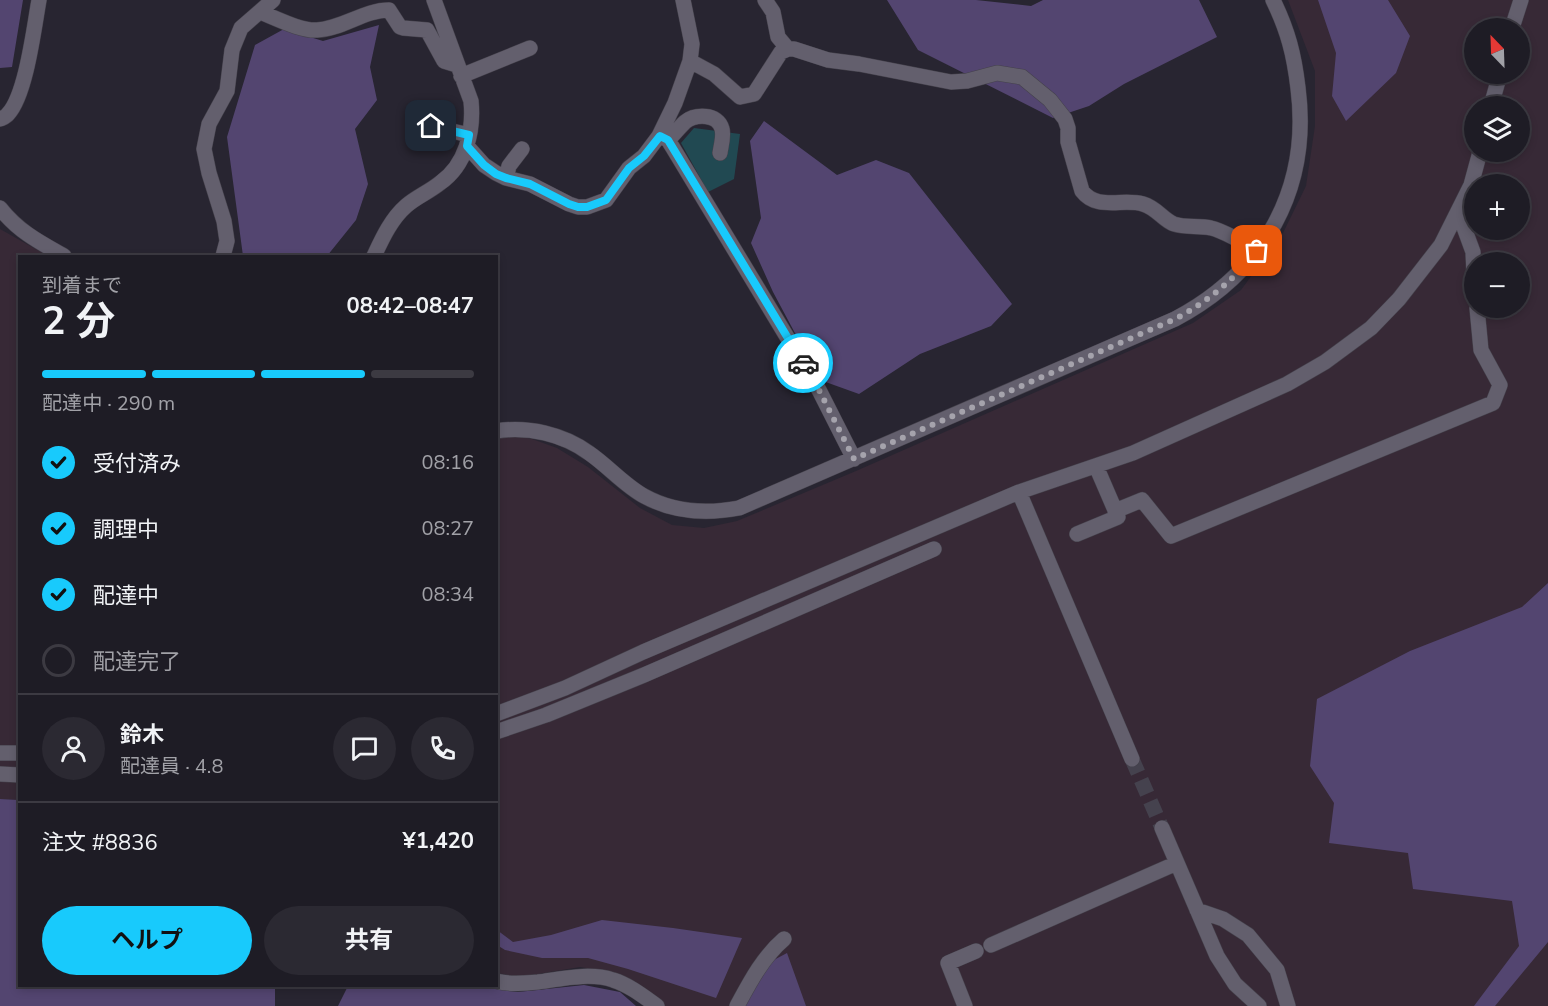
<!DOCTYPE html>
<html lang="ja">
<head>
<meta charset="utf-8">
<style>
  body { margin:0; font-family:"Nunito Sans","Noto Sans JP",sans-serif; background:#2b2932; color:#f1f3f6; height:100vh; display:flex; flex-direction:column; font-size:22px; white-space:nowrap }
  * { box-sizing:border-box; margin:0 }
  p { font-size:20px; color:#a1a1a7 }
  .icon { flex:none; width:33px; height:33px; fill:none; stroke:currentColor; stroke-width:2; stroke-linecap:round; stroke-linejoin:round }
  .map { position:relative; flex:1; overflow:hidden }
  .drawer { position:absolute; left:18px; top:255px; width:480px; height:732px; display:flex; flex-direction:column; background:#1e1c25; border-radius:0px; box-shadow:0 3px 9px #0003,0 0 0 2px #3c3a42 }
  .drawer>* { flex:none }
  .needle { width:39px; rotate:337deg }
  .controls { position:absolute; left:1464px; top:18px; display:grid; gap:12px }
  .controls a { display:grid; place-items:center; width:66px; height:66px; border-radius:50%; background:#1e1c25; box-shadow:0 3px 9px #0003,0 0 0 2px #3c3a42; font-size:30px }
  .pin { position:absolute; display:grid; place-items:center; width:51px; height:51px; color:#fff; margin:-26px; border-radius:12px; box-shadow:0 3px 9px #0006 }
  .courier { position:absolute; display:grid; place-items:center; width:60px; height:60px; margin:-30px; border:4px solid #18cafc; border-radius:50%; background:#fff; color:#222; box-shadow:0 2px 8px #0007 }
  .headline em { font-style:normal; font-weight:700 }
  .headline div { display:flex; flex-direction:column-reverse }
  .headline { display:flex; align-items:center; justify-content:space-between; height:102px; padding:0 24px }
  h1 { font-size:39px; font-weight:700; line-height:45px }
  .bar { display:grid; grid-template-columns:repeat(4,1fr); gap:9px 6px; align-content:center; height:72px; padding:0 24px }
  .bar i { height:8px; border-radius:4px; background:#3c3a42 }
  .bar .current { background:#18cafc }
  .bar p { grid-column:span 4 }
  .line { display:flex; align-items:center; gap:15px; padding:0 24px; border-top:2px solid #3c3a42 }
  .line div { flex:1 }
  .round { display:grid; place-items:center; flex:none; width:63px; height:63px; border-radius:32px; background:#2b2932 }
  ol { padding:0 24px; list-style:none }
  li { display:flex; align-items:center; gap:18px; height:66px }
  li p { margin-inline-start:auto }
  li .icon { padding:6px; border-radius:50%; background:#18cafc; color:#111; stroke-width:4 }
  li:last-child { color:#a1a1a7 }
  li i { width:33px; height:33px; border:3px solid #3c3a42; border-radius:50% }
  .primary-button { display:flex; gap:12px; margin-top:auto; padding:12px 24px }
  .primary-button a { flex:1; height:69px; border-radius:36px; background:#18cafc; color:#111; font-size:24px; font-weight:700; line-height:69px; text-align:center }
  .primary-button a+a { background:#2b2932; color:#f1f3f6 }
  .map>svg:first-child { display:block }
  .industrial { fill:#372936; fill-rule:evenodd }
  .green { fill:#534570 }
  .water { fill:#214952 }
  .lines { fill:none; stroke-linecap:round; stroke-linejoin:round }
  .minor-tunnel { stroke:#45424e; stroke-width:15; stroke-dasharray:15 8; stroke-linecap:butt }
  .minor-casing { stroke:#45424c; stroke-width:16 }
  .minor { stroke:#635f6d; stroke-width:15 }
  .done { stroke:#a5a3ac; stroke-width:6; stroke-dasharray:0 10.8 }
  .route { stroke:#18cafc; stroke-width:8 }
</style>
</head>
<body>
<div class="map">
<svg width="1548" height="1006" viewBox="0 0 1548 1006">
  <rect width="100%" height="100%" fill="#282531"/>
  <path class="industrial" d="M1288,0H1548V1006H665L620,974L580,967L520,977L497,973L496,438L510,435L532,439L557,448L588,467L640,508L672,525L704,528L737,521L856,471L1193,323L1241,290L1283,233L1306,186L1315,126V71ZM1474,28H1520V74H1474ZM1474,106H1520V152H1474ZM1474,184H1520V230H1474ZM1474,262H1520V308H1474Z
    M0,229L48,256H20L19,800L0,799Z"/>
  <path class="green" d="M0,0H23L12,67L0,68Z
    M887,0H976L1031,6L1043,0H1199L1217,37L1124,84L1089,106L1053,118L918,50Z
    M1318,0H1388L1410,36L1396,73L1346,121L1332,96L1336,53Z
    M379,25L370,67L377,100L355,129L368,184L356,220L327,256H243L227,137L255,45L284,29L323,41Z
    M764,121L837,175L876,160L909,173L1012,304L991,326L920,354L859,394L820,380L773,292L751,243L761,218L750,141Z
    M1548,583V942L1495,1006H1474L1519,946L1512,901L1413,889L1408,853L1329,843L1334,803L1310,766L1317,699L1410,651L1522,607Z
    M0,799L19,800L20,986H275V1006H0Z
    M602,920L673,928L742,938L716,998L628,969L588,958H542L505,950L497,945V930L513,942L551,935Z
    M787,953L806,1006H744L770,962Z
    M584,985L620,992L636,1006H338L348,986H474L518,992Z"/>
  <path class="water" d="M694,128L740,134L734,179L708,192L681,143Z"/>
  <g class="lines">
    <path class="minor-tunnel" d="M1132,759L1162,828"/>
    <defs>
      <path id="minor" d="M765,0L773,12L778,37L788,49
        M260,12C276,18 300,31 317,30C342,29 364,10 389,10L400,27L403,28L427,30L444,61L457,65
        M1512,28L1521,0
        M690,61L714,74L740,97L754,94L781,52L788,49H794L828,60L859,64L951,82L967,81L997,73L1022,77L1050,100L1065,119L1068,128V142L1082,191C1097,211 1123,198 1143,204C1157,208 1163,220 1174,224C1186,228 1199,225 1211,228C1221,230 1249,245 1257,251
        M461,76L530,48
        M1491,106L1500,74
        M0,119C1,119 7,116 8,114C26,95 34,28 39,0
        M424,123L431,126L469,135
        M659,136L668,140L673,148L819,390L854,459
        M668,140C673,135 679,128 685,122C695,114 718,113 722,129C724,136 721,146 720,153
        M467,146L484,165L496,173L506,178L530,184L569,204L578,207H587L606,200L629,168L644,156L659,136L675,103L690,61L692,44L683,0
        M506,178L509,166L522,149
        M0,208C18,231 39,242 64,256
        M1458,211L1473,252L1474,275
        M223,256L227,241L224,221L209,173L204,149L209,124L227,91L232,50L241,28L273,0
        M374,256C382,239 391,219 406,206C416,197 429,192 440,183C466,165 474,131 471,101L434,0
        M496,431C528,426 563,434 589,453C608,466 624,485 644,496C673,512 707,514 739,508L1175,319C1264,272 1311,189 1298,88C1294,54 1288,31 1273,0
        M1019,492L1132,759
        M1115,511L1142,500L1171,536L1493,403L1500,385L1481,350L1477,308
        M1077,534L1118,517L1096,466
        M496,714L565,688L643,652L1019,492L1133,453L1287,384L1325,362L1371,328L1399,299L1441,245L1471,185L1480,152
        M496,732L546,715L644,675L934,549
        M0,753H20
        M0,774L20,775
        M1162,828L1217,956L1235,984L1259,1006
        M1197,910L1223,919L1248,935L1277,970L1288,1006
        M991,945L1177,863
        M496,981C510,985 524,983 538,982C561,979 590,972 613,980C629,985 643,996 657,1006
        M737,1006C750,982 763,957 784,939
        M965,1006L948,963L976,951"/>
    </defs>
    <use href="#minor" class="minor-casing"/>
    <use href="#minor" class="minor"/>
  </g>
  <g class="lines">
    <path class="done" d="M803,363L819,390L854,459L1175,319C1207,302 1234,280 1257,251"/>
    <path class="route" d="M431,126L469,135L467,146L484,165L496,174L506,178L530,184L569,204L578,207H587L606,200L629,168L644,156L660,136L668,140L803,363"/>
  </g>
</svg>
<div class="controls">
<a><svg class="needle" viewBox="-14 -14 28 28"><path d="M0-13l5 13h-10z" fill="#e53935"/><path d="M0 13l5-13h-10z" fill="#a1a1a7"/></svg></a>
<a><svg class="icon" aria-label="layers" viewBox="0 0 24 24"><path d="M12 4l9 5-9 5-9-5zM3 14l9 5 9-5"/></svg></a>
<a>+</a>
<a>−</a>
</div>
<div class="pin" style="left:1257px;top:251px;background:#ea580c"><svg class="icon" aria-label="bag" viewBox="0 0 24 24"><path d="M5 8h14l-1 12H6zM9 8a3 3 0 0 1 6 0"/></svg></div>
<div class="pin" style="left:431px;top:126px;background:#1f2937"><svg class="icon" aria-label="home" viewBox="0 0 24 24"><path d="M3 11l9-7 9 7M6 9v11h12V9"/></svg></div>
<div class="courier" style="left:803px;top:363px"><svg class="icon" aria-label="car" viewBox="0 0 24 24"><path d="M5 17H2v-5l4-1 3-4h7l3 4 3 1v5h-3M9 17h6M6 11h13"/><circle cx="7" cy="17" r="2"/><circle cx="17" cy="17" r="2"/></svg></div>
<section class="drawer">
<div class="headline"><div><h1>2 分</h1><p>到着まで</p></div><em>08:42–08:47</em></div>
<div class="bar"><i class="current"></i><i class="current"></i><i class="current"></i><i></i><p>配達中 · 290 m</p></div>
<ol>
<li><svg class="icon" aria-label="check" viewBox="0 0 24 24"><path d="M5 12l5 5 9-10"/></svg>受付済み<p>08:16</p></li>
<li><svg class="icon" aria-label="check" viewBox="0 0 24 24"><path d="M5 12l5 5 9-10"/></svg>調理中<p>08:27</p></li>
<li><svg class="icon" aria-label="check" viewBox="0 0 24 24"><path d="M5 12l5 5 9-10"/></svg>配達中<p>08:34</p></li>
<li><i></i>配達完了</li>
</ol>
<div class="line" style="height:108px"><a class="round"><svg class="icon" aria-label="person" viewBox="0 0 24 24"><circle cx="12" cy="8" r="4"/><path d="M4 21q1-7 8-7t8 7"/></svg></a><div><b>鈴木</b><p>配達員 · 4.8</p></div><a class="round"><svg class="icon" aria-label="chat" viewBox="0 0 24 24"><path d="M4 5h16v11H9l-5 4z"/></svg></a><a class="round"><svg class="icon" aria-label="phone" viewBox="0 0 24 24"><path d="M5 4h4l2 5-3 2q2 4 5 5l2-3 5 2v4C11 20 4 13 5 4z"/></svg></a></div>
<div class="line" style="height:78px"><div>注文 #8836</div><b>¥1,420</b></div>
<div class="primary-button"><a>ヘルプ</a><a>共有</a></div>
</section>
</div>
</body>
</html>
